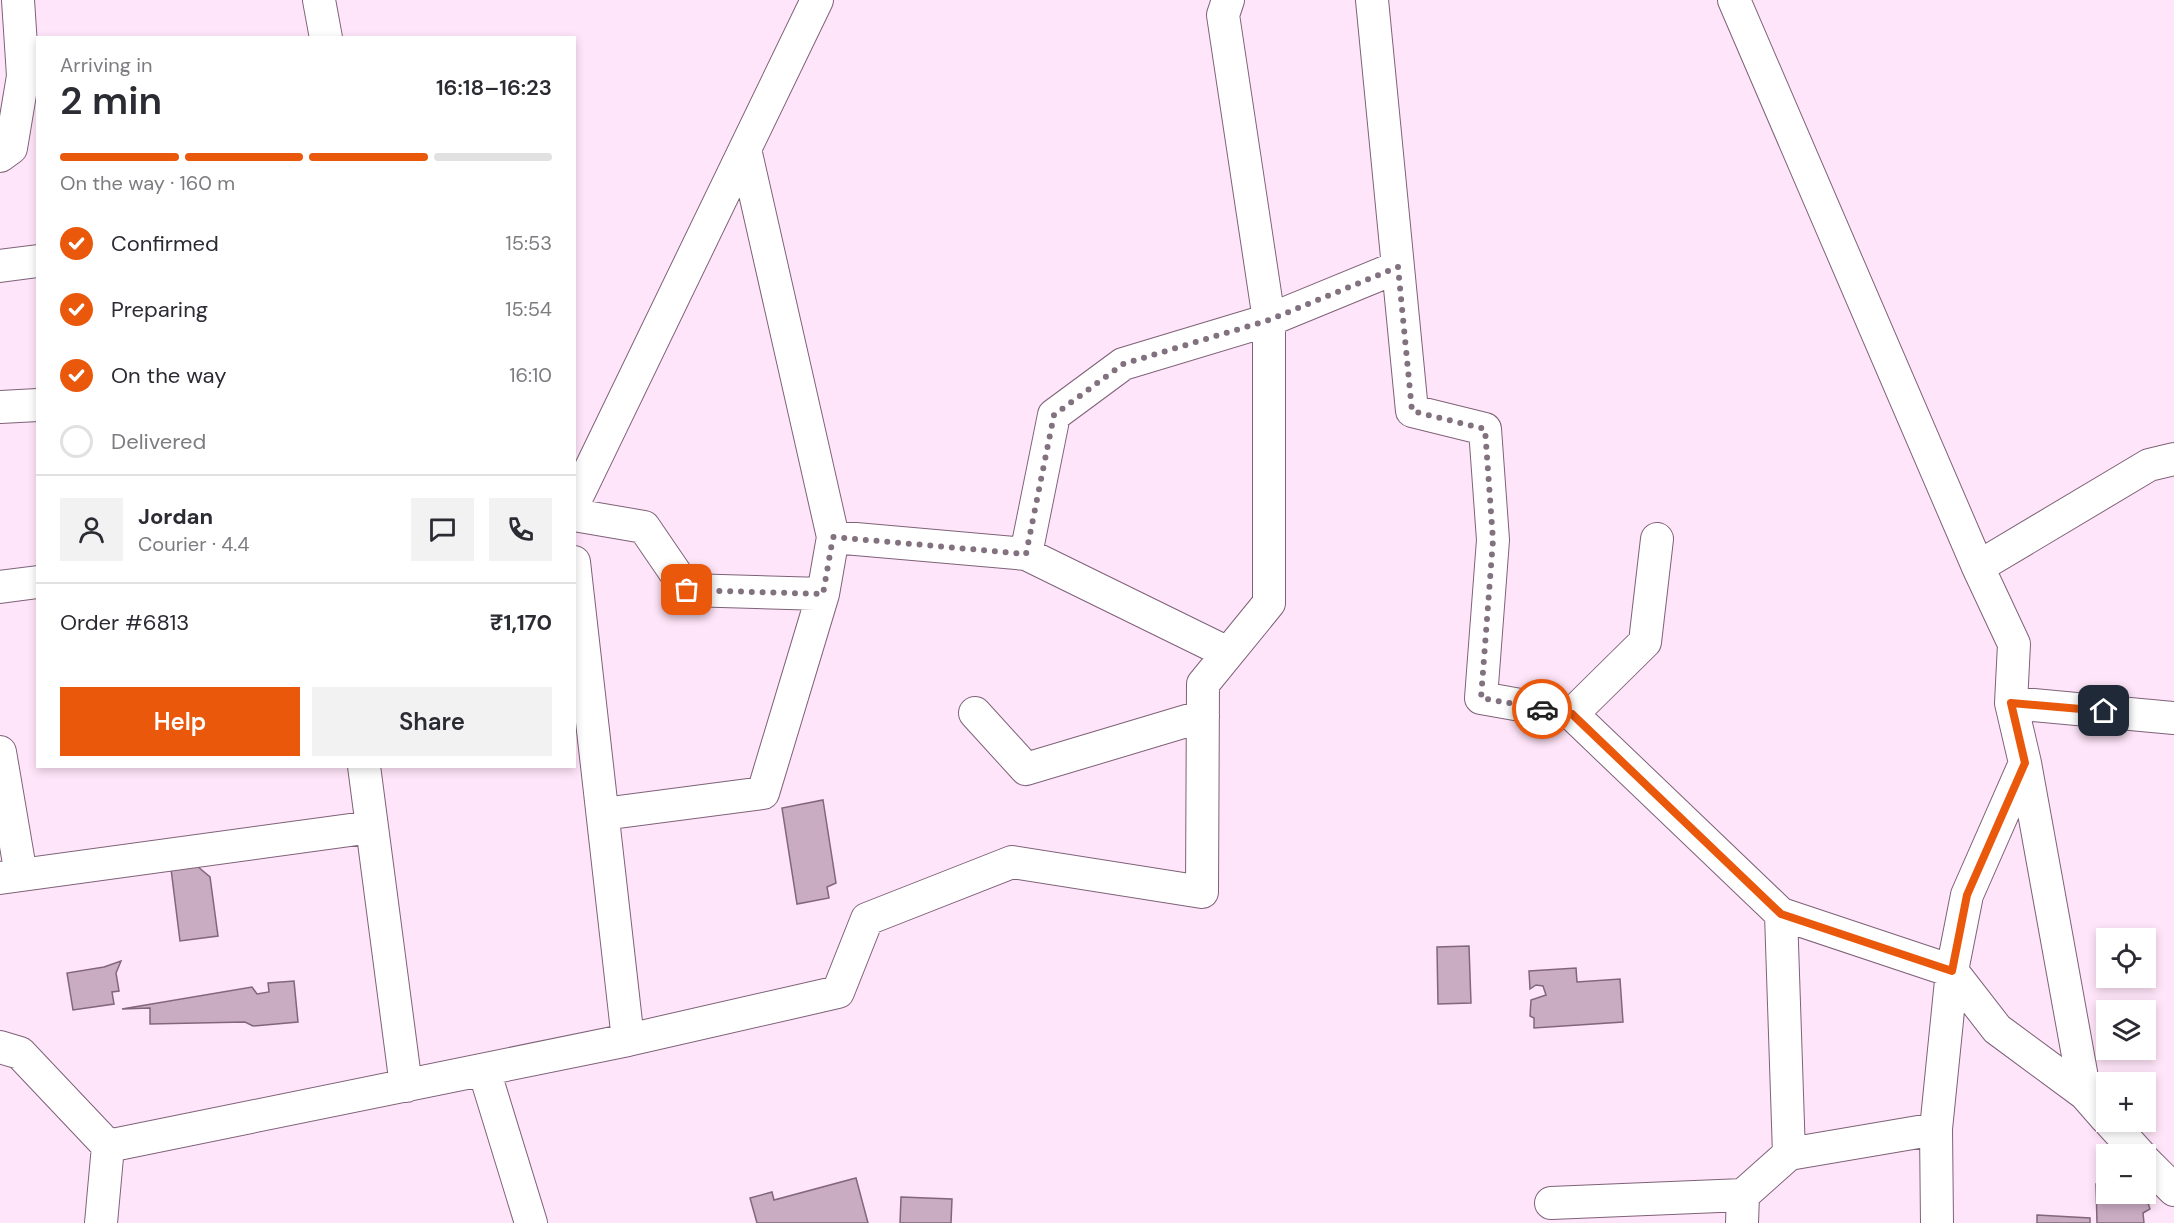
<!DOCTYPE html>
<html lang="en">
<head>
<meta charset="utf-8">
<style>
  body { margin:0; font-family:"DM Sans",sans-serif; background:#f2f2f3; color:#2b2b33; height:100vh; display:flex; flex-direction:column; font-size:22px; white-space:nowrap }
  * { box-sizing:border-box; margin:0 }
  p { font-size:20px; color:#7c7c81 }
  .icon { flex:none; width:33px; height:33px; fill:none; stroke:currentColor; stroke-width:2; stroke-linecap:round; stroke-linejoin:round }
  .map { position:relative; flex:1; overflow:hidden }
  .drawer { position:absolute; left:36px; top:36px; width:540px; height:732px; display:flex; flex-direction:column; background:#fff; border-radius:0px; box-shadow:0 3px 9px #0003 }
  .drawer>* { flex:none }
  .buttons { position:absolute; left:2096px; top:928px; display:grid; gap:12px }
  .buttons a { display:grid; place-items:center; width:60px; height:60px; border-radius:0px; background:#fff; box-shadow:0 3px 9px #0003; font-size:30px }
  .pin { position:absolute; display:grid; place-items:center; width:51px; height:51px; color:#fff; margin:-26px; border-radius:12px; box-shadow:0 3px 9px #0006 }
  .courier { position:absolute; display:grid; place-items:center; width:60px; height:60px; margin:-30px; border:4px solid #ea580c; border-radius:50%; background:#fff; color:#222; box-shadow:0 2px 8px #0007 }
  .overview em { font-style:normal; font-weight:600 }
  .overview div { display:flex; flex-direction:column-reverse }
  .overview { display:flex; align-items:center; justify-content:space-between; height:102px; padding:0 24px }
  h1 { font-size:39px; font-weight:600; line-height:45px }
  .bar { display:grid; grid-template-columns:repeat(4,1fr); gap:9px 6px; align-content:center; height:72px; padding:0 24px }
  .bar i { height:8px; border-radius:4px; background:#e1e1e2 }
  .bar .on { background:#ea580c }
  .bar p { grid-column:span 4 }
  .line { display:flex; align-items:center; gap:15px; padding:0 24px; border-top:2px solid #e1e1e2 }
  .line div { flex:1 }
  .round { display:grid; place-items:center; flex:none; width:63px; height:63px; border-radius:0px; background:#f2f2f3 }
  ol { padding:0 24px; list-style:none }
  li { display:flex; align-items:center; gap:18px; height:66px }
  li p { margin-inline-start:auto }
  li .icon { padding:6px; border-radius:50%; background:#ea580c; color:#fff; stroke-width:4 }
  li:last-child { color:#7c7c81 }
  li i { width:33px; height:33px; border:3px solid #e1e1e2; border-radius:50% }
  .button { display:flex; gap:12px; margin-top:auto; padding:12px 24px }
  .button a { flex:1; height:69px; border-radius:0px; background:#ea580c; color:#fff; font-size:24px; font-weight:600; line-height:69px; text-align:center }
  .button a+a { background:#f2f2f3; color:#2b2b33 }
  .map>svg:first-child { display:block }
  .building { fill:#c9abc2; stroke:#82667c; stroke-width:1.5 }
  .lines { fill:none; stroke-linecap:round; stroke-linejoin:round }
  .street-casing { stroke:#7e6278; stroke-width:34 }
  .street { stroke:#fff; stroke-width:32 }
  .done { stroke:#82717e; stroke-width:6; stroke-dasharray:0 10.8 }
  .route { stroke:#ea580c; stroke-width:8 }
</style>
</head>
<body>
<div class="map">
<svg width="2174" height="1223" viewBox="0 0 2174 1223">
  <rect width="100%" height="100%" fill="#ffe5f9"/>
  <path class="building" d="M823,800L836,883L827,887L829,898L797,904L782,808Z
    M197,866L210,877L218,936L180,941L171,869Z
    M1469,946L1471,1003L1438,1004L1437,947Z
    M121,961L116,973L119,991L112,992L114,1004L73,1010L67,973L104,967Z
    M1576,968L1577,982L1620,979L1623,1022L1534,1028V1018L1530,1016L1531,1000L1546,995L1543,986L1536,985L1530,989L1529,971Z
    M294,981L298,1022L253,1026L245,1022L150,1024V1008L122,1009L252,987L257,994L269,992L268,983Z
    M856,1178L868,1223H757L750,1198L772,1192L774,1200Z
    M2096,1184H2106V1194H2145V1188L2151,1190L2146,1197L2150,1209L2143,1213L2144,1223H2097Z
    M901,1197L952,1199L951,1223H900Z
    M2037,1215L2090,1218V1223H2037Z"/>
  <g class="lines">
    <defs>
      <path id="street" d="M319,0L326,38
        M1372,0L1412,411L1485,429L1493,540L1481,698L1572,714L1781,914L1952,971L1997,1029L2085,1094L2106,1118
        M1734,0L1978,567L2014,644L2011,703L2025,763L2085,1094
        M0,156L11,148L23,76L18,0
        M0,266L38,261
        M0,407L38,405
        M574,503L817,0
        M574,515L644,527L687,590L823,594
        M833,537L1026,554L1228,653
        M1026,554L1054,415L1123,364L1269,320L1398,267
        M574,562L628,1040
        M1978,567L2149,465L2174,459
        M0,587L38,582
        M2011,703L2174,718
        M975,713L1026,769L1203,716
        M1572,714L1645,642L1657,539
        M0,752L21,875
        M364,766L406,1086
        M603,814L763,793L823,594L833,537L745,149
        M0,878L372,827
        M1781,914L1789,1154
        M0,1047L20,1053L108,1146L101,1223
        M484,1070L531,1223
        M2110,1122L2140,1155
        M108,1146L628,1040L838,992L867,919L1012,862L1202,892L1203,684L1269,603V320L1223,15L1228,0
        M2145,1161L2174,1190
        M1551,1203L1743,1195L1789,1154L1936,1129
        M1742,1223L1743,1195
        M1937,1223L1936,1129L1952,971L1967,895L2025,763"/>
    </defs>
    <use href="#street" class="street-casing"/>
    <use href="#street" class="street"/>
  </g>
  <g class="lines">
    <path class="done" d="M687,590L823,594L833,537L1026,554L1054,415L1123,364L1269,320L1398,267L1412,411L1485,429L1493,540L1481,698L1542,709"/>
    <path class="route" d="M1542,709L1572,714L1781,914L1952,971L1967,895L2025,763L2011,703L2104,711"/>
  </g>
</svg>
<div class="buttons">
<a><svg class="icon" aria-label="locate" viewBox="0 0 24 24"><circle cx="12" cy="12" r="6"/><path d="M12 2v4M12 18v4M2 12h4M18 12h4"/></svg></a>
<a><svg class="icon" aria-label="layers" viewBox="0 0 24 24"><path d="M12 4l9 5-9 5-9-5zM3 14l9 5 9-5"/></svg></a>
<a>+</a>
<a>−</a>
</div>
<div class="pin" style="left:687px;top:590px;background:#ea580c"><svg class="icon" aria-label="bag" viewBox="0 0 24 24"><path d="M5 8h14l-1 12H6zM9 8a3 3 0 0 1 6 0"/></svg></div>
<div class="pin" style="left:2104px;top:711px;background:#1f2937"><svg class="icon" aria-label="home" viewBox="0 0 24 24"><path d="M3 11l9-7 9 7M6 9v11h12V9"/></svg></div>
<div class="courier" style="left:1542px;top:709px"><svg class="icon" aria-label="car" viewBox="0 0 24 24"><path d="M5 17H2v-5l4-1 3-4h7l3 4 3 1v5h-3M9 17h6M6 11h13"/><circle cx="7" cy="17" r="2"/><circle cx="17" cy="17" r="2"/></svg></div>
<section class="drawer">
<div class="overview"><div><h1>2 min</h1><p>Arriving in</p></div><em>16:18–16:23</em></div>
<div class="bar"><i class="on"></i><i class="on"></i><i class="on"></i><i></i><p>On the way · 160 m</p></div>
<ol>
<li><svg class="icon" aria-label="check" viewBox="0 0 24 24"><path d="M5 12l5 5 9-10"/></svg>Confirmed<p>15:53</p></li>
<li><svg class="icon" aria-label="check" viewBox="0 0 24 24"><path d="M5 12l5 5 9-10"/></svg>Preparing<p>15:54</p></li>
<li><svg class="icon" aria-label="check" viewBox="0 0 24 24"><path d="M5 12l5 5 9-10"/></svg>On the way<p>16:10</p></li>
<li><i></i>Delivered</li>
</ol>
<div class="line" style="height:108px"><a class="round"><svg class="icon" aria-label="person" viewBox="0 0 24 24"><circle cx="12" cy="8" r="4"/><path d="M4 21q1-7 8-7t8 7"/></svg></a><div><b>Jordan</b><p>Courier · 4.4</p></div><a class="round"><svg class="icon" aria-label="chat" viewBox="0 0 24 24"><path d="M4 5h16v11H9l-5 4z"/></svg></a><a class="round"><svg class="icon" aria-label="phone" viewBox="0 0 24 24"><path d="M5 4h4l2 5-3 2q2 4 5 5l2-3 5 2v4C11 20 4 13 5 4z"/></svg></a></div>
<div class="line" style="height:78px"><div>Order #6813</div><b>₹1,170</b></div>
<div class="button"><a>Help</a><a>Share</a></div>
</section>
</div>
</body>
</html>
